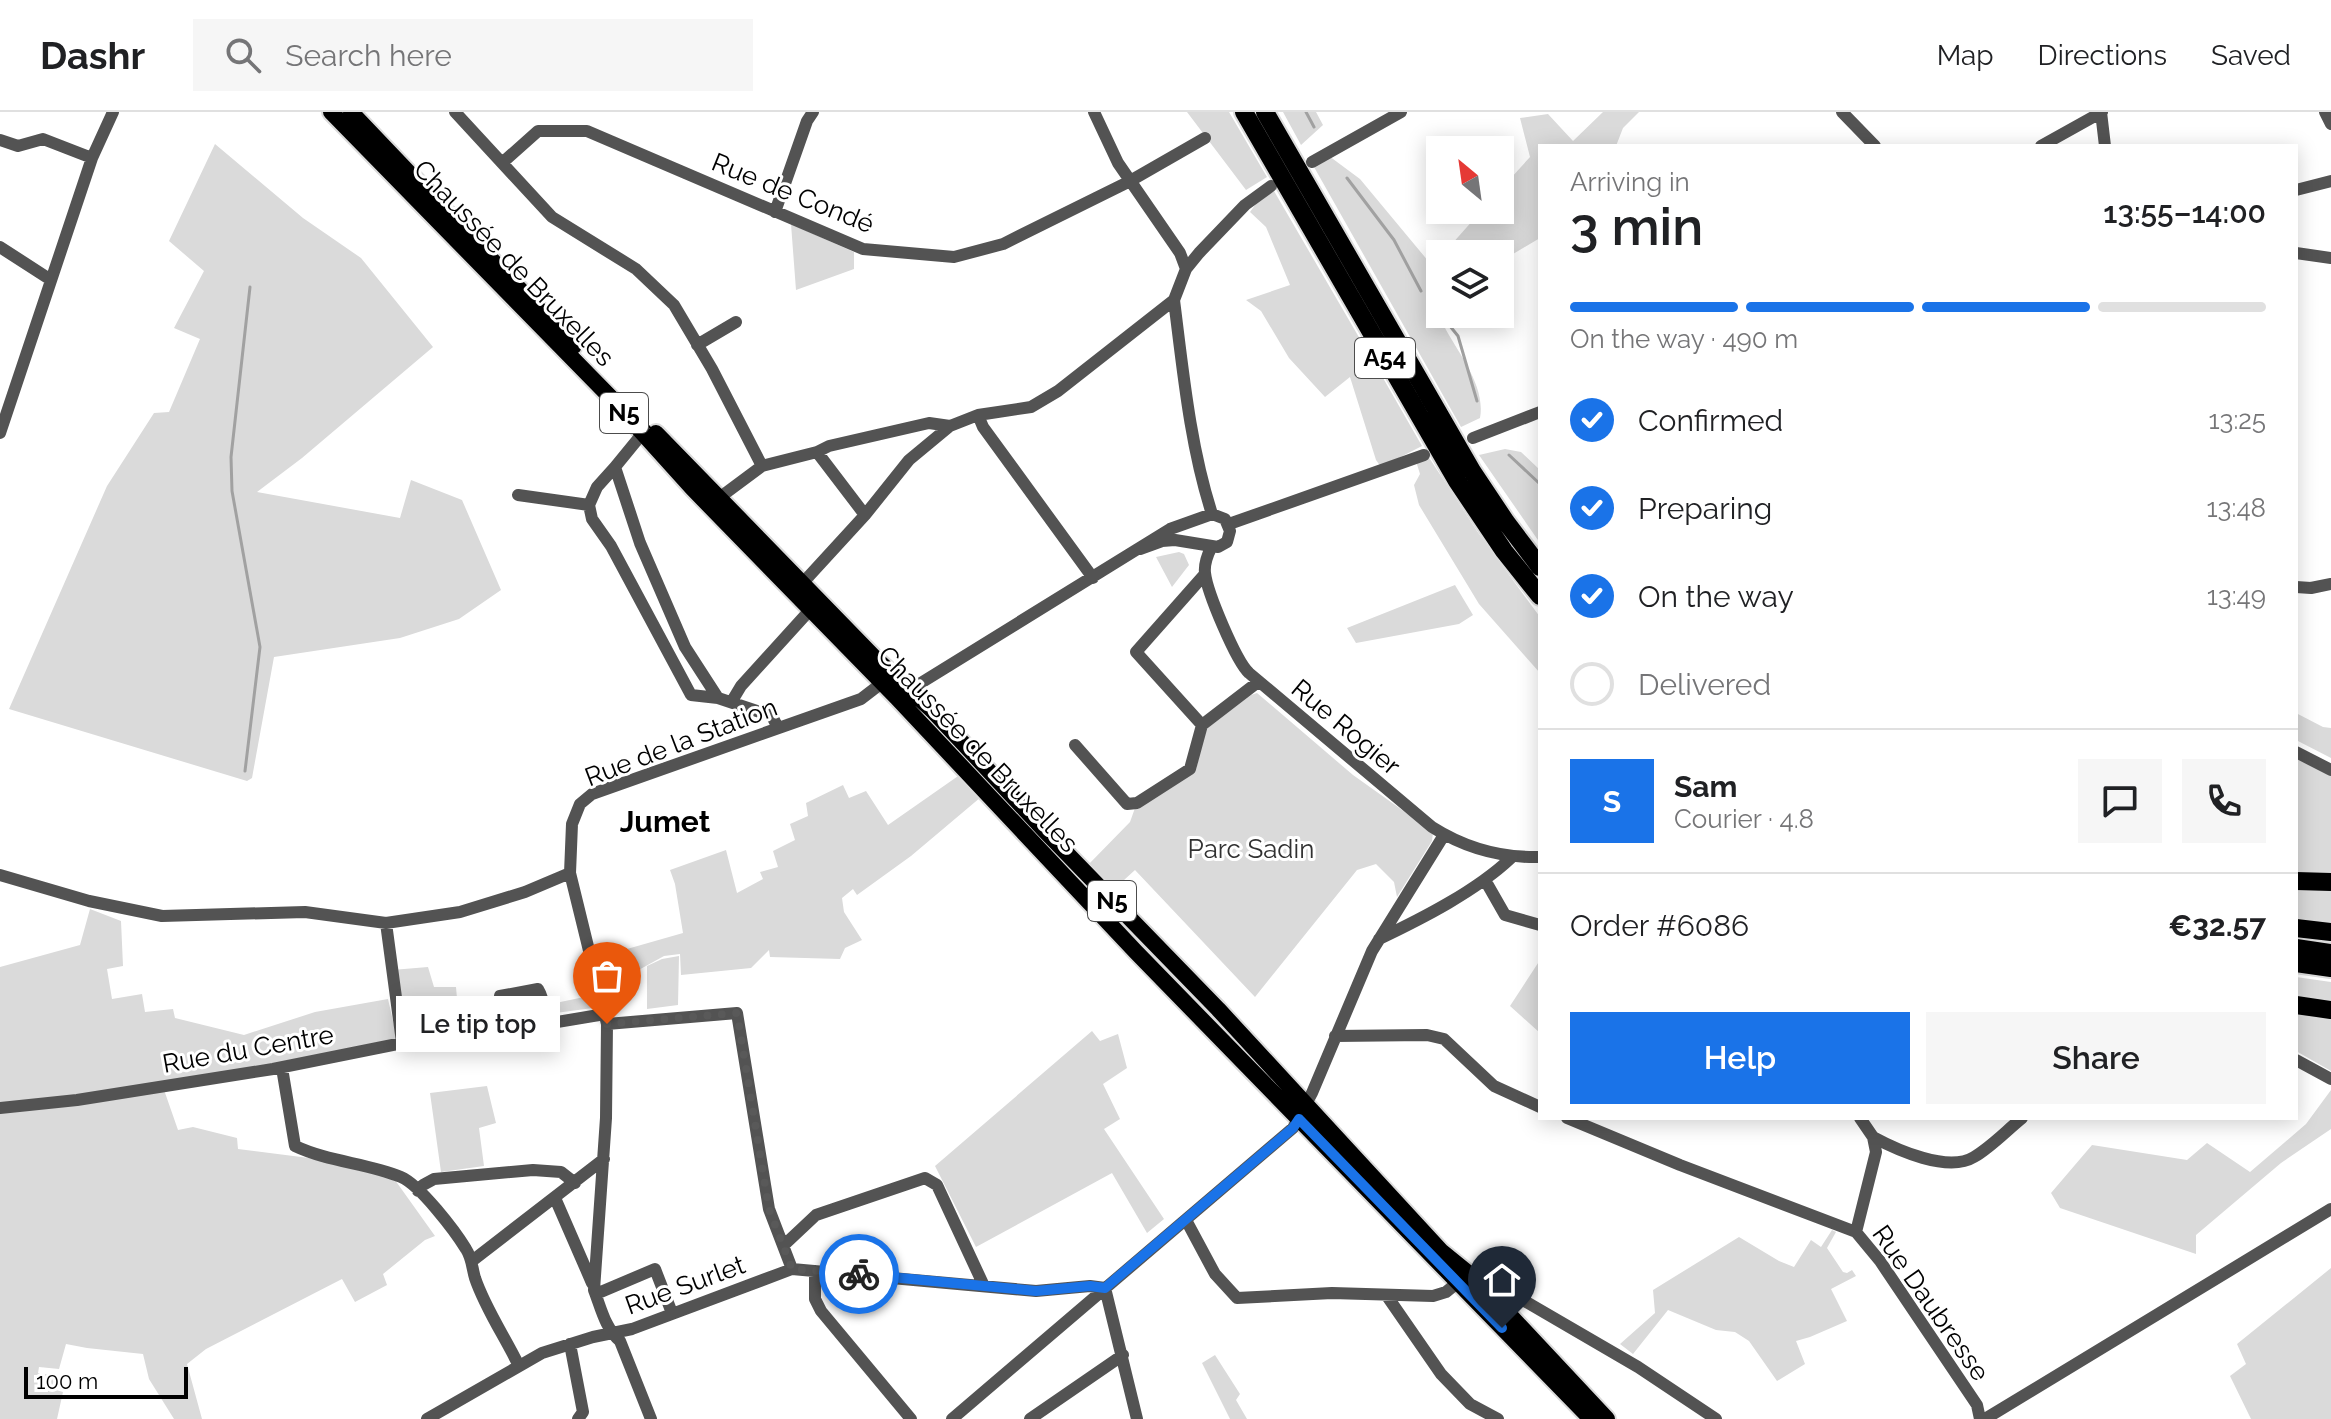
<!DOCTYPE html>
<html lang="en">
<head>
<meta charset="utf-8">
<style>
  body { margin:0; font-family:Raleway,sans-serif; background:#f6f6f6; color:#202124; height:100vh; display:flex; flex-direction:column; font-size:30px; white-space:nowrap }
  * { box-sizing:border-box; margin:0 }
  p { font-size:26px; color:#757577 }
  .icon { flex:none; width:44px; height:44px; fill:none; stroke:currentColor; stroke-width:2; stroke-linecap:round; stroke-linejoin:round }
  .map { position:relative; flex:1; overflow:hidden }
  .side { position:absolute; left:1538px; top:32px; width:760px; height:976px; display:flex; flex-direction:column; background:#fff; border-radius:0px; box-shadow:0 4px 20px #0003 }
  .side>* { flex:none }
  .needle { width:52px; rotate:331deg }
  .controls { position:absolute; left:1426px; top:24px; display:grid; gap:16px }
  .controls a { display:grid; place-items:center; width:88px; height:88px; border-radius:0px; background:#fff; box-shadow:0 4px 20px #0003; font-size:40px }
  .scale { position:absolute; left:24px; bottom:20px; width:164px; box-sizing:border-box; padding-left:8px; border:4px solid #000; border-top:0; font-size:22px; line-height:28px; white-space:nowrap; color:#000; -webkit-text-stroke:6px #fff; paint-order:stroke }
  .pin { position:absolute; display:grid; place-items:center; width:68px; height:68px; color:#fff; margin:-82px -34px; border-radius:50% 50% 50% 0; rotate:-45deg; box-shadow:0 0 8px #0007 }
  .pin .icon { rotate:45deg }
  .courier { position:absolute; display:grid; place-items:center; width:80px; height:80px; margin:-40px; border:6px solid #1a73e8; border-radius:50%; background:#fff; color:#222; box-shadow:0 2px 10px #0007 }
  .bubble { position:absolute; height:56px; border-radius:0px; background:#fff; box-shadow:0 4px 20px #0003; font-size:26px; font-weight:600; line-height:56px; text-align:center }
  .overview em { font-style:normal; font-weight:600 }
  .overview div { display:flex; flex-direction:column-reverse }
  .overview { display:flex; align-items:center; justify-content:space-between; height:136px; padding:0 32px }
  h1 { font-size:52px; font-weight:600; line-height:60px }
  .bar { display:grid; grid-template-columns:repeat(4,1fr); gap:12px 8px; align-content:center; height:96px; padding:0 32px }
  .bar i { height:10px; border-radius:6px; background:#e0e0e0 }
  .bar .selected { background:#1a73e8 }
  .bar p { grid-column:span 4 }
  .line { display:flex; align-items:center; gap:20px; padding:0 32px; border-top:2px solid #e0e0e0 }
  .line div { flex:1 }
  .round { display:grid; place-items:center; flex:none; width:84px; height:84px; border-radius:0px; background:#f6f6f6 }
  ol { padding:0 32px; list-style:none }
  li { display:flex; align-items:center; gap:24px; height:88px }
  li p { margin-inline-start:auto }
  li .icon { padding:8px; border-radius:50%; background:#1a73e8; color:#fff; stroke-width:4 }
  li:last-child { color:#757577 }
  li i { width:44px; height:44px; border:4px solid #e0e0e0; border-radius:50% }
  .action { display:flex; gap:16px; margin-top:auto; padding:16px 32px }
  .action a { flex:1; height:92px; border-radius:0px; background:#1a73e8; color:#fff; font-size:32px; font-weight:600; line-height:92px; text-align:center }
  .action a+a { background:#f6f6f6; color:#202124 }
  header { display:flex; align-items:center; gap:48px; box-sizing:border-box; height:112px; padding:0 40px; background:#fff; border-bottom:2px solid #e0e0e0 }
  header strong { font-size:38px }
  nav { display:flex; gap:44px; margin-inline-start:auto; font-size:28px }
  .search { width:560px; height:72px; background:#f6f6f6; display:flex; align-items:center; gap:20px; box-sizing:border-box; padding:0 28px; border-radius:0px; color:#757577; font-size:30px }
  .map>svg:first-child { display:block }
  .green { fill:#dadada }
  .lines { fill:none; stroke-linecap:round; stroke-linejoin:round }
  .stream { stroke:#a1a1a1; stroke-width:3 }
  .major-casing { stroke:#dbdbdb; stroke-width:20 }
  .highway-casing { stroke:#dbdbdb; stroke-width:22 }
  .minor { stroke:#535353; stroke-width:12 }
  .major { stroke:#000; stroke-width:16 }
  .highway { stroke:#000; stroke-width:18 }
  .tram { stroke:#000; stroke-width:2 }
  .done { stroke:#595959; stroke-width:8; stroke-dasharray:0 14.4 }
  .route { stroke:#1a73e8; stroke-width:10 }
  .labels { text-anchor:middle; stroke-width:6; stroke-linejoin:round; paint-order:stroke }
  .shield { fill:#fff; stroke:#4c4c4c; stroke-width:2 }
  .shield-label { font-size:24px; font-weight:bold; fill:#000 }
  .street-label { font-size:26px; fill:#000; stroke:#fff }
  .park-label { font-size:26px; fill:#313131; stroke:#fff }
  .quarter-label { font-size:30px; font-weight:bold; fill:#000; stroke:#fff }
</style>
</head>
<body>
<header>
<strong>Dashr</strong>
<div class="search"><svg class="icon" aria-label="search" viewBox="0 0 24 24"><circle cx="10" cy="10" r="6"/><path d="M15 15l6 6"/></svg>Search here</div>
<nav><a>Map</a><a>Directions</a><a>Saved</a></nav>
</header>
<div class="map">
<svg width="2331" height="1307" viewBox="0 0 2331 1307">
  <rect width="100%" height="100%" fill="#fff"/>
  <path class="green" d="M1187,0H1229L1267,65L1246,78Z
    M1283,0H1316L1323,13L1301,33Z
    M1603,0H1639L1623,16L1616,34H1540V126L1513,142L1500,156V142H1443L1482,98H1500V78L1530,45L1520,6L1548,2L1573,29Z
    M215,32L303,106L361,146L433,235L302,346L257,380L400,406L411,368L462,388L501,478L459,507L400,526L274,545L252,666L247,669L9,597L107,374L154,301L169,300L200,227L174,216L204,159L169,129Z
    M1329,44L1360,67L1429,150L1440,145V202H1455L1444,214C1458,241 1486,274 1480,306L1461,315L1314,55Z
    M1274,79L1371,246L1369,249L1375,252L1422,334L1381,355L1376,348L1350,265L1325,285L1289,246L1261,199L1246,188L1290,173L1266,115L1250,100L1258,89Z
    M791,112L854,140V157L796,178Z
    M1505,337L1521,340L1540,358V431L1479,343Z
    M1428,344L1477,419L1540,505V561L1479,492L1419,393L1414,373L1420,362L1415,346Z
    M1179,440L1184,442L1189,453L1172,475L1156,445Z
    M1455,473L1473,503L1459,512L1356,531L1347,516Z
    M1257,581L1353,663L1433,720L1432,729L1397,785L1394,770L1376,752L1357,758L1255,885L1135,758L1112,779L1088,753L1130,710L1135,696L1196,658L1205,618L1251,583Z
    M2296,601L2323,615L2331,616V646L2296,628Z
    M2296,641L2331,660V760L2296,759Z
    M961,662L981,685L911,744L857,783L853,777L842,786L844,800L862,828L845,836L840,847L770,845L769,838L751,856L681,863L680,842L664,844L606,876L599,845L683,821L675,772L670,758L726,738L737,781L763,767L760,760L778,755L773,739L795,728L790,712L808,704L806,691L843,673L849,686L866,679L888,713Z
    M2296,773L2331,775V811L2296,807Z
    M90,797L121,809L123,854L107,857L112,887L142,882L145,900L173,897L175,906L244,923L315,900L388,887L398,931L163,975L178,1018L193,1015L237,1026L238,1037L309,1046L390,1061L435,1124L425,1128L383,1162L387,1173L355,1190L342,1167L206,1237L187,1252L202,1307H174L149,1267L143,1242L87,1236L66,1232L59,1257L39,1255L38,1261L58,1264L56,1278L63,1280L57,1307H0V855L80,833Z
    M679,844L678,893L647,897V854L662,847Z
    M1540,848V921L1510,894Z
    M428,855L434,875H456L458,898L482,897L487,914L402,930L392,858Z
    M2296,865L2331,870V888L2296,882Z
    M589,884L593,896L548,902L546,893Z
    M2296,902L2331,906V959L2296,939Z
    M1092,919L1100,929L1118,922L1127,956L1103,972L1120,1007L1104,1017L1164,1107L1147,1121L1112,1061L976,1135L935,1054Z
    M487,974L496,1011L479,1016L484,1054L441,1060L430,981Z
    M2331,978V1017L2281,1051L2196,1123V1142L2060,1096L2051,1081L2092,1033L2187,1048L2207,1031L2250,1060L2306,1012Z
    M1832,1118L1836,1120L1827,1136L1843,1160L1847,1161L1852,1158L1856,1164L1831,1177L1847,1209L1810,1225L1796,1229L1805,1252L1777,1269L1749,1229L1735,1220L1716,1218L1668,1198L1633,1242L1620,1232L1655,1201L1653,1178L1739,1125L1779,1149L1794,1155L1811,1128L1821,1135Z
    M2331,1156V1307H2251L2230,1264L2246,1252L2237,1232Z
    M1215,1243L1240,1282L1236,1288L1247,1307H1230L1202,1251Z"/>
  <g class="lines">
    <path class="stream" d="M1306,0L1314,15
      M1347,66L1394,128L1421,179
      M1437,198L1458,224L1477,289
      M1509,343L1540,372
      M245,659L260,535L232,379L231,345L250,175"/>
    <defs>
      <path id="major" d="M331,0L609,284L692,376L897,586L1136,840L1591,1307
        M351,0L574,234
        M656,321L877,548L933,599L1046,720L1218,897L1441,1139L1478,1169L1607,1307"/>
      <path id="highway" d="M1244,0L1457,369L1504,439L1540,484
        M1265,0L1472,359L1506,410L1540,455
        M2296,769L2331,770
        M2296,816L2331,820
        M2296,836L2331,841
        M2296,851L2331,856
        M2296,893L2331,898"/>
    </defs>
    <use href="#major" class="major-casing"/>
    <use href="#highway" class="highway-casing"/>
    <path class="minor" d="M455,0L552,105L636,157L674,193L712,257L762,354
      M1094,0L1118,51L1180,141L1186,157
      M1842,0L1875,34
      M2101,0L2105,34
      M2325,0L2331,12
      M0,28L18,34L43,27L92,46
      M2041,34L2102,0
      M1312,50L1401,0
      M502,51L538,19H587L863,137L954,145L1003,132L1130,69L1205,26
      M2296,78L2331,69
      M775,100L807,9L813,0
      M0,135L51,168
      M2296,141L2331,146
      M1174,188C1183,259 1190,334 1212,402
      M697,233L736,210
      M978,303L983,315L1093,466
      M0,321L92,46L113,0
      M642,322L615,355L640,431L685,535L718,586L772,604L778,616
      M1473,326L1540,300
      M817,340L865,403
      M518,383L589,393L597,375L615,355
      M719,386L762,354L817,340L829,334L929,311L950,314
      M589,393L592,407L611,434L691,583L718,586
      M1229,412L1424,343
      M1211,436C1207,444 1204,452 1205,461C1207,480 1236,549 1249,561L1432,715C1465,736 1501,746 1540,745
      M799,475L865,403L909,348L950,314L978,303L1031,295L1058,279L1174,188L1186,157L1199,141L1245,93L1271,74
      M2296,475L2311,476L2331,472
      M903,582L1170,417L1212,402L1225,407L1230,419L1227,430L1218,435L1175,428L1162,429L1140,437
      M732,589L741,574L810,498
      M1202,613L1136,540L1205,462
      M1075,633L1127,692L1137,691L1190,657L1202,613L1258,570
      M2296,640L2331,658
      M0,763L89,789L162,804L305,800L386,811L460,800L525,780L570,761
      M1485,768L1505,803L1540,813
      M386,811L402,930
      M1379,827C1423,806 1476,779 1511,746
      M538,877C544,887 547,907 543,919L507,924C500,914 498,896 500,884Z
      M545,912L605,902
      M607,912L737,901L769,1097L792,1157
      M1335,924L1427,923L1444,927L1494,974L1540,995
      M2296,948L2331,967
      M282,956L295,1034C329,1050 367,1051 401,1065C420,1073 455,1119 466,1137C472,1146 472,1156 475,1166C485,1196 505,1225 519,1254
      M0,996L77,988L273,957L502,911
      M1567,1006L1680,1053L1856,1120L1880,1149L1977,1293L1980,1307
      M1873,1025C1897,1038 1948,1061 1974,1045C1991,1035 2006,1019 2022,1006
      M418,1079L423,1073L434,1067L533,1058L561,1060L575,1071
      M555,1086L592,1171
      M1186,1108L1215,1162L1237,1186L1332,1181L1433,1184L1446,1180L1462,1167
      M1856,1120L1876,1040L1873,1025L1860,1006
      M783,1134L816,1103L925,1066L937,1073L984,1174
      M472,1149L604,1047
      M815,1159V1187L821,1199L911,1307
      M1105,1176L1137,1307
      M596,1182L655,1157L672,1201
      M1387,1184L1441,1262L1470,1292L1498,1307
      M1494,1198L1516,1184L1638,1255L1716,1307
      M570,1232L583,1300L578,1307
      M427,1307L542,1241L593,1225L632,1217L792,1157L1036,1179L1090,1174L1105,1176
      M651,1307L620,1229C605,1216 601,1196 594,1178L606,1006L607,912L570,761L572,712L580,692L592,682L861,587L887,567
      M952,1307L1293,1016L1312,981L1372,839L1444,723
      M1030,1307L1123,1243
      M1985,1307L2331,1097"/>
    <use href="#major" class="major"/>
    <use href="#highway" class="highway"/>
    <path class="tram" d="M340,0L794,462L1078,762L1214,900L1478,1181L1601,1307"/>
  </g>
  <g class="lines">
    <path class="done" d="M607,912L737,901L769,1097L792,1157L859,1162"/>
    <path class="route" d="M859,1162L1036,1179L1090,1174L1105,1176L1293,1016L1299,1007L1502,1216"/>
  </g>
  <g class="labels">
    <g class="shield">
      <rect x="1355" y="226" width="60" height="40" rx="6"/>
      <rect x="600" y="281" width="48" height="40" rx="6"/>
      <rect x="1088" y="769" width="48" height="40" rx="6"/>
    </g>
    <g class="shield-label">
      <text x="1385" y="254">A54</text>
      <text x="624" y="309">N5</text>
      <text x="1112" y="797">N5</text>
    </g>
    <g class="street-label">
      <text transform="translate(793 81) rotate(22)" y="9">Rue de Condé</text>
      <text transform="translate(514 151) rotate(46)" y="9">Chaussée de Bruxelles</text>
      <text transform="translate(1346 615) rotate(40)" y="9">Rue Rogier</text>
      <text transform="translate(681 630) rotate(-21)" y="9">Rue de la Station</text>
      <text transform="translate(978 637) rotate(46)" y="9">Chaussée de Bruxelles</text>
      <text transform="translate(248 937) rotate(-10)" y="9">Rue du Centre</text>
      <text transform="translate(685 1173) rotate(-20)" y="9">Rue Surlet</text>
      <text transform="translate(1931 1191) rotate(55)" y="9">Rue Daubresse</text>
    </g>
    <g class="park-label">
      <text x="1251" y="746">Parc Sadin</text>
    </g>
    <g class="quarter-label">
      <text x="665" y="720">Jumet</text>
    </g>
  </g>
</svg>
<div class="controls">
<a><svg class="needle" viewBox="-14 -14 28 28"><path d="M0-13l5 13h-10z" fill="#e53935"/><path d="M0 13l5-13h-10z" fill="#757577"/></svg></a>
<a><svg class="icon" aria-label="layers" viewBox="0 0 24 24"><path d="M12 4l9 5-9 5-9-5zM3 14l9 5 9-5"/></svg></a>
</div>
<div class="scale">100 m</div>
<div class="pin" style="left:607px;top:912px;background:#ea580c"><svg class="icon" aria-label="bag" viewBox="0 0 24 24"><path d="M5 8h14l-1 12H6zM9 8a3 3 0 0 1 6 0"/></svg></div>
<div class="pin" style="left:1502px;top:1216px;background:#1f2937"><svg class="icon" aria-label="home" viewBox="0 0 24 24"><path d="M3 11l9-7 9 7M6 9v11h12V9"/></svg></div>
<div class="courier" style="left:859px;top:1162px"><svg class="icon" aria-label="bike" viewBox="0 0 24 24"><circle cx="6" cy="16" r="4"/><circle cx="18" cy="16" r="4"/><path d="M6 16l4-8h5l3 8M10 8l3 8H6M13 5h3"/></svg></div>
<div class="bubble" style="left:396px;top:884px;width:164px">Le tip top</div>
<section class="side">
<div class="overview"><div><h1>3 min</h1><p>Arriving in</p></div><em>13:55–14:00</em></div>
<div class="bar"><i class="selected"></i><i class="selected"></i><i class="selected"></i><i></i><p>On the way · 490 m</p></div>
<ol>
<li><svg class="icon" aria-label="check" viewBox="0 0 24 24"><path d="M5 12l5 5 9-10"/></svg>Confirmed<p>13:25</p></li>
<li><svg class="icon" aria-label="check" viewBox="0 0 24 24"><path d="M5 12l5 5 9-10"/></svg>Preparing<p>13:48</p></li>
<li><svg class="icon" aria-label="check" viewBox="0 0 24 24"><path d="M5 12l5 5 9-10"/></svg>On the way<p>13:49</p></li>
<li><i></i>Delivered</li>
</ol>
<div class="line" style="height:144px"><b class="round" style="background:#1a73e8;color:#fff">S</b><div><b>Sam</b><p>Courier · 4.8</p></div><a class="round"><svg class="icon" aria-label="chat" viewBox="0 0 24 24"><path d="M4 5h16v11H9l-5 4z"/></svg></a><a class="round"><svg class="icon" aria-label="phone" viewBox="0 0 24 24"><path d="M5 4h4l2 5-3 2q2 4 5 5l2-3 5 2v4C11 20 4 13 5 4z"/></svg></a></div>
<div class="line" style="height:104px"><div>Order #6086</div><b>€32.57</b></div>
<div class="action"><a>Help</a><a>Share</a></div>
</section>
</div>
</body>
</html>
